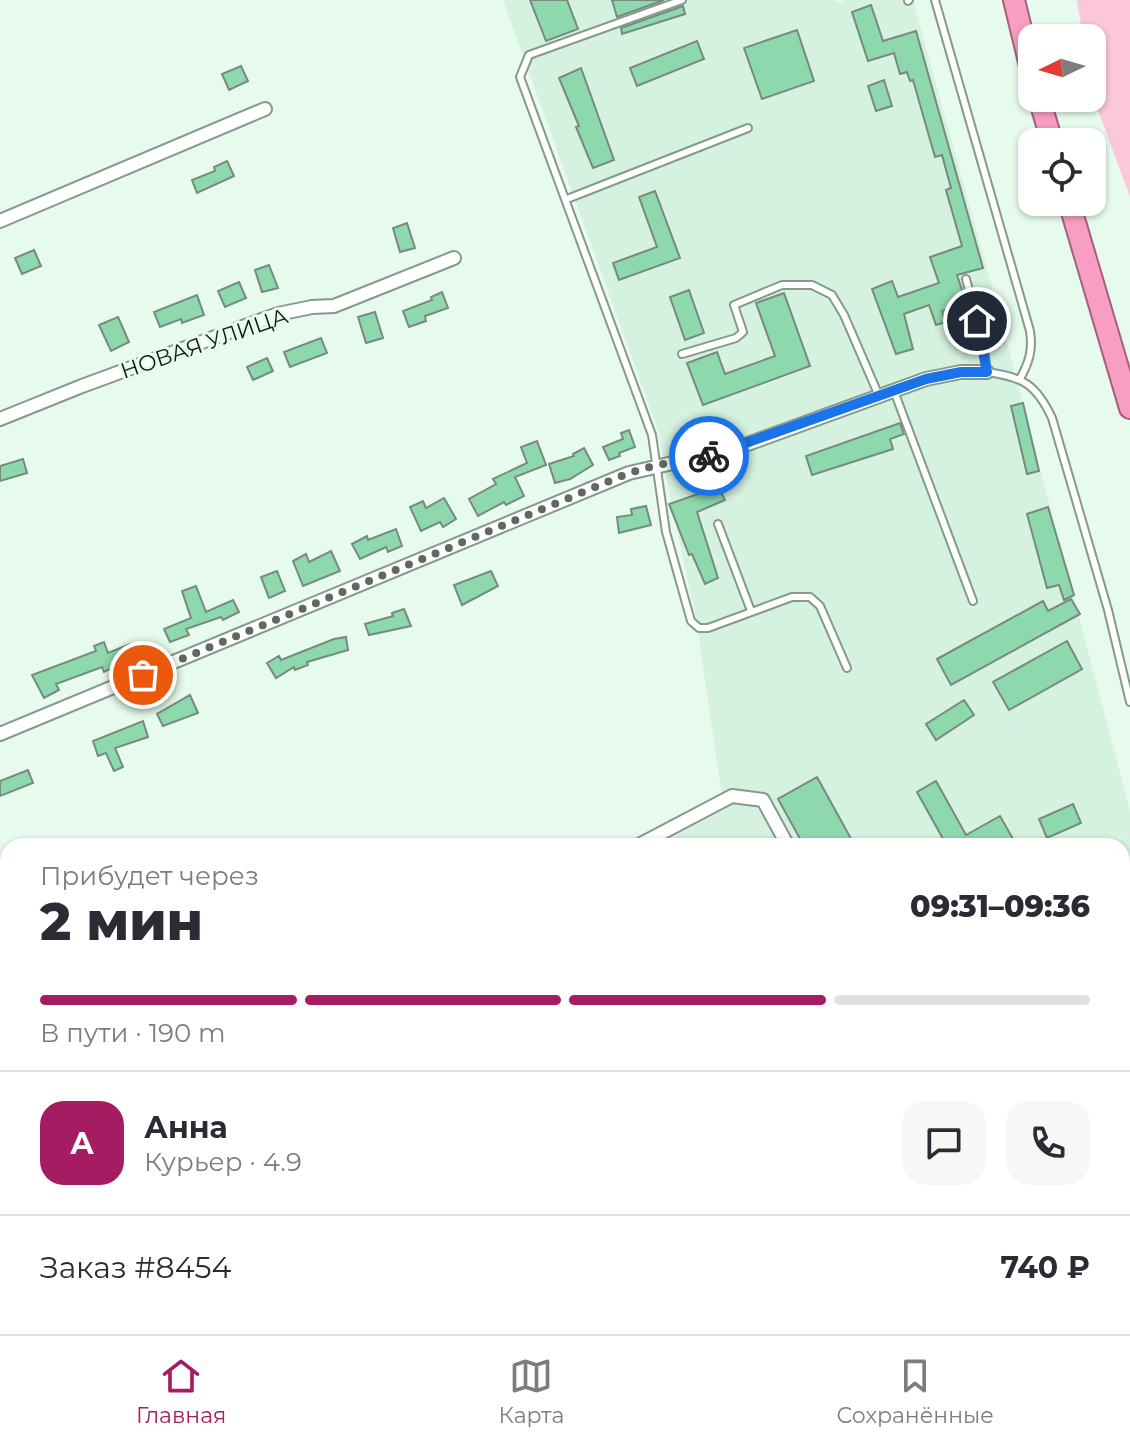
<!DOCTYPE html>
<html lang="ru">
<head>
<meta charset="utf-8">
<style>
  body { margin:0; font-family:Montserrat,sans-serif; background:#f7f7f7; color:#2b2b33; height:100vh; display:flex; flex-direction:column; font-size:30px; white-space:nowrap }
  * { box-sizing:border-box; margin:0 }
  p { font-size:26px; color:#7c7c81 }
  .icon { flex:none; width:44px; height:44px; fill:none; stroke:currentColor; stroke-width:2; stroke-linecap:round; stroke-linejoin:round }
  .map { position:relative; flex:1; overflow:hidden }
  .drawer { position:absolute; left:0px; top:838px; width:1130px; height:496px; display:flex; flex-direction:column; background:#fff; border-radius:24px 24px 0 0; box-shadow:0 2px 6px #0004 }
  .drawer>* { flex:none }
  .needle { width:52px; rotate:265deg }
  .buttons { position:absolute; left:1018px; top:24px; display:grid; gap:16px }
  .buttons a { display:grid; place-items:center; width:88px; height:88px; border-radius:16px; background:#fff; box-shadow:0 2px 6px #0004; font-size:40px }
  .pin { position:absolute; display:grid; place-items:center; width:68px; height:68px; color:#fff; margin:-34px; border:4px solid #fff; border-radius:50%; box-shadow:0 2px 8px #0007 }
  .courier { position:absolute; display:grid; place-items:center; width:80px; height:80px; margin:-40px; border:6px solid #1a73e8; border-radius:50%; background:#fff; color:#222; box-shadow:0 2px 10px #0007 }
  .summary em { font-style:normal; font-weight:800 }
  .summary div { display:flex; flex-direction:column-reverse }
  .summary { display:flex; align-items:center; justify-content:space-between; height:136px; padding:0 40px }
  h1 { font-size:52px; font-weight:800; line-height:60px }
  .bar { display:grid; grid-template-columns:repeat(4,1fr); gap:12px 8px; align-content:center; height:96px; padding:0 40px }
  .bar i { height:10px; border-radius:6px; background:#e1e1e2 }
  .bar .selected { background:#a61c62 }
  .bar p { grid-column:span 4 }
  .line { display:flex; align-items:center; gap:20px; padding:0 40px; border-top:2px solid #e1e1e2 }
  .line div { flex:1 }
  .round { display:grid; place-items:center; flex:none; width:84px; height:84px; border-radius:24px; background:#f7f7f7 }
  .dock { display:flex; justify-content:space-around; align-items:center; height:112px; border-top:2px solid #e1e1e2; background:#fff; font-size:22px; color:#7c7c81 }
  .dock a { display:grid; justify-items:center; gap:4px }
  .dock .selected { color:#a61c62 }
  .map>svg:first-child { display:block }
  .built { fill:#d5f1df }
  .green { fill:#fbc7d9 }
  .building { fill:#8ed8ad; stroke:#778a7e; stroke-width:2 }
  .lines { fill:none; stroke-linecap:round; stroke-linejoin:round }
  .service-casing { stroke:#85998d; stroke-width:10 }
  .minor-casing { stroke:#85998d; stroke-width:16 }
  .trunk-casing { stroke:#a6607b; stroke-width:24 }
  .service { stroke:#fff; stroke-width:6 }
  .minor { stroke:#fff; stroke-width:12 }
  .trunk { stroke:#f79ec2; stroke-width:20 }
  .rail { stroke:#434d47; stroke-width:4 }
  .done { stroke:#5d6961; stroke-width:8; stroke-dasharray:0 14.4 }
  .route { stroke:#1a73e8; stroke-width:10 }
  .labels { text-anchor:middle; stroke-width:6; stroke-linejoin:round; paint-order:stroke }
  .street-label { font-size:22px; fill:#131a16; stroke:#e6fbed }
</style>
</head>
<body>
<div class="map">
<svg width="1130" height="1334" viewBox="0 0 1130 1334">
  <rect width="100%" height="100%" fill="#e6fbed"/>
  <path class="built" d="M503,0H835L837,3L846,0H913L1005,335L1130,811V920L1122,923V846H656L724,810L697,625L665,472L659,433Z
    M8,1045V1326H355L341,1334H305L302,1330L295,1334H0V1047Z"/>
  <path class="green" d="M1077,0H1130V197L1092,94V38H1083Z"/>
  <path class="building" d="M530,0H567L578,29L546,41Z
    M612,0H664L617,17Z
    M871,5L883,41L916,31L983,268L957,275L966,302L942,311L946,322L936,325L929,305L904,314L913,349L896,354L872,289L892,281L898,297L939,283L930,257L962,246L946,190L951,188L942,155L935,157L913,80L910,81L907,72L900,74L894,53L868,61L852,12Z
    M683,6L685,14L622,34L621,28Z
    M797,30L814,81L762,99L744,48Z
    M697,41L704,59L637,86L630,68Z
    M241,66L248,81L229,90L222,74Z
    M581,68L614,160L593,168L576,127L579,126L559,78Z
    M884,80L892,106L876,111L868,86Z
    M227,161L234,176L197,193L192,180L215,171L214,167Z
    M655,191L680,258L619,280L613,263L657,247L639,197Z
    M407,223L415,248L400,252L393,228Z
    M34,250L41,266L22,274L15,258Z
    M269,265L278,288L262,292L255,270Z
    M239,282L246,298L225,307L218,291Z
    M689,290L704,333L685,340L670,297Z
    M442,292L448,308L425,316L426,321L409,327L403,311L432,300L431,297Z
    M784,293L810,366L703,405L687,363L717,352L725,374L775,356L756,303Z
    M197,295L204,315L182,323L181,319L160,327L154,312Z
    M375,312L383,338L366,343L358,317Z
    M118,317L129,342L111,351L99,325Z
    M321,338L327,353L290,367L284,352Z
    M267,358L273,371L253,380L247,367Z
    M1023,403L1039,471L1027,474L1011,406Z
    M900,423L904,434L890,439L893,449L812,475L806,456Z
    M629,430L635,447L619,453L620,456L609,460L603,447L623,439L621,433Z
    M537,441L546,465L515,477L524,496L506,505L504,502L478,516L469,499L496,484L493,479L527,463L521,447Z
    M584,448L593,465L570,479L555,483L549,464L574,456L573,454Z
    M23,459L27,473L0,481V466Z
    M718,487L725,500L697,512L718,578L705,584L692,554L689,555L669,504Z
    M444,498L456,519L443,527L440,522L421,531L410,507L423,501L426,508Z
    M646,506L651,525L619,533L617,517L632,515L631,509Z
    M1048,507L1074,595L1064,600L1059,585L1047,588L1027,514Z
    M396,529L402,546L388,552L386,547L360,559L352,544L367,536L368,540Z
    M331,551L340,571L303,586L293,561L306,554L309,562Z
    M277,571L285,591L269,598L261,577Z
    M491,571L498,586L462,605L454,585Z
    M196,586L206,612L233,600L239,612L223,620L221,617L186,629L189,635L170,642L164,629L191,618L182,591Z
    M1071,599L1080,614L951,685L937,659L1043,601L1048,611Z
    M404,609L411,626L369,635L365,624L393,616L392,613Z
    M346,637L348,650L307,662L308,665L295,670L294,667L276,678L267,663L279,656L281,660L334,639Z
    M1067,641L1082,669L1009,710L993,682Z
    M104,642L108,653L130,644L135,657L104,672L102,667L56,684L59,690L44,698L32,675L96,651L94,646Z
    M190,695L198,713L163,726L157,714Z
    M964,700L974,715L936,740L926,724Z
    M143,721L148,737L115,748L123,767L114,771L106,753L98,756L93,741Z
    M28,770L33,783L0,796V781Z
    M817,777L855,846H804L778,799Z
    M936,781L966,835L1000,816L1017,846H947L917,792Z
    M1073,804L1081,823L1047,838L1039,819Z"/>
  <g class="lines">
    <defs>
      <path id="service" d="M682,0L529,55L520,77L652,435L666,532L691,621L699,628H708L792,597H810L820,606L847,668
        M935,0L1030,331C1033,351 1029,362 1020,379
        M908,1L909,0
        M567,199L748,128
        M966,279L983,342L987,372C1023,377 1036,384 1052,418L1108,610L1130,702
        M682,354L736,338L743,332L734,305L782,285H812L832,295L844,315L879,396
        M894,391L973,601
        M718,524L751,611
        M792,1326L797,1334
        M893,1326L897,1334"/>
      <path id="minor" d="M0,221L265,109
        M0,419L82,386L278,314L312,307L334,306L454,258
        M0,734L629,473L734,449L926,379L961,372H987
        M637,846L732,796L763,800L788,846
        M0,1194L8,1193"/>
      <path id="trunk" d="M1014,0L1032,74
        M1039,98L1052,142
        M1069,202L1130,408"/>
    </defs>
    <use href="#service" class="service-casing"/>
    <use href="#minor" class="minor-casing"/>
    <use href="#trunk" class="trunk-casing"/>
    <use href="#service" class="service"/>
    <use href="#minor" class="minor"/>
    <use href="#trunk" class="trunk"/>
    <path class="rail" d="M1122,973L1130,970
      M1122,993L1130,990
      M322,1334L336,1326
      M365,1334L379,1326
      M404,1334L419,1326
      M445,1334L460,1326
      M466,1334L481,1326"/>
  </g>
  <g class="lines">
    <path class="done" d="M143,675L629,473L657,465L709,456"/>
    <path class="route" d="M709,456L926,379L961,372H987L977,321"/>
  </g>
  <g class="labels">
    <g class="street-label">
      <text transform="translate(204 343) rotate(-19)" y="8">НОВАЯ УЛИЦА</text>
    </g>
  </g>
</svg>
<div class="buttons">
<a><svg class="needle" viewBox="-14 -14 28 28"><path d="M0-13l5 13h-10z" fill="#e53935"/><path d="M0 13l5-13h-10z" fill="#7c7c81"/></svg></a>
<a><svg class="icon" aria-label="locate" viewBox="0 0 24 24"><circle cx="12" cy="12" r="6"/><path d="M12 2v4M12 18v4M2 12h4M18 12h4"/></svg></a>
</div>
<div class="pin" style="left:143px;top:675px;background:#ea580c"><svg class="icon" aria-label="bag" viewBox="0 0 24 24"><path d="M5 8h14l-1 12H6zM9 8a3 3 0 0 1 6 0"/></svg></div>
<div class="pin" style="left:977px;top:321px;background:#1f2937"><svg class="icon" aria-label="home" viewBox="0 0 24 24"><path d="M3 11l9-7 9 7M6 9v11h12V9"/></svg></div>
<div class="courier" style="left:709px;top:456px"><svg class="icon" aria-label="bike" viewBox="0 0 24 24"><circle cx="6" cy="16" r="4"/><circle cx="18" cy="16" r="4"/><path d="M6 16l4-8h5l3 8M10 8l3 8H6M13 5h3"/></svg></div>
<section class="drawer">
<div class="summary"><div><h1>2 мин</h1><p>Прибудет через</p></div><em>09:31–09:36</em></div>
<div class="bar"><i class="selected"></i><i class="selected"></i><i class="selected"></i><i></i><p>В пути · 190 m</p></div>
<div class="line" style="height:144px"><b class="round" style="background:#a61c62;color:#fff">А</b><div><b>Анна</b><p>Курьер · 4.9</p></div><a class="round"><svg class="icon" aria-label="chat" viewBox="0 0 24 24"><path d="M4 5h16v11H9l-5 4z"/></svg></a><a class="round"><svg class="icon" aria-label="phone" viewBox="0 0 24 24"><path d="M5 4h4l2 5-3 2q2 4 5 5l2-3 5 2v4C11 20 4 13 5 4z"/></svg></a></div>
<div class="line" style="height:104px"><div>Заказ #8454</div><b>740 ₽</b></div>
</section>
</div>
<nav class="dock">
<a class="selected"><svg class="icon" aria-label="home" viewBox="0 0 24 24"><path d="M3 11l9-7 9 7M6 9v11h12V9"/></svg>Главная</a>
<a><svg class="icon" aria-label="map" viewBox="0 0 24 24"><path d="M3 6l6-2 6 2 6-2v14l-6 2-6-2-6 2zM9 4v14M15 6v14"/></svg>Карта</a>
<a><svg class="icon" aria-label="saved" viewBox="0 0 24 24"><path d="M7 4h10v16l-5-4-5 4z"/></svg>Сохранённые</a>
</nav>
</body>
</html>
